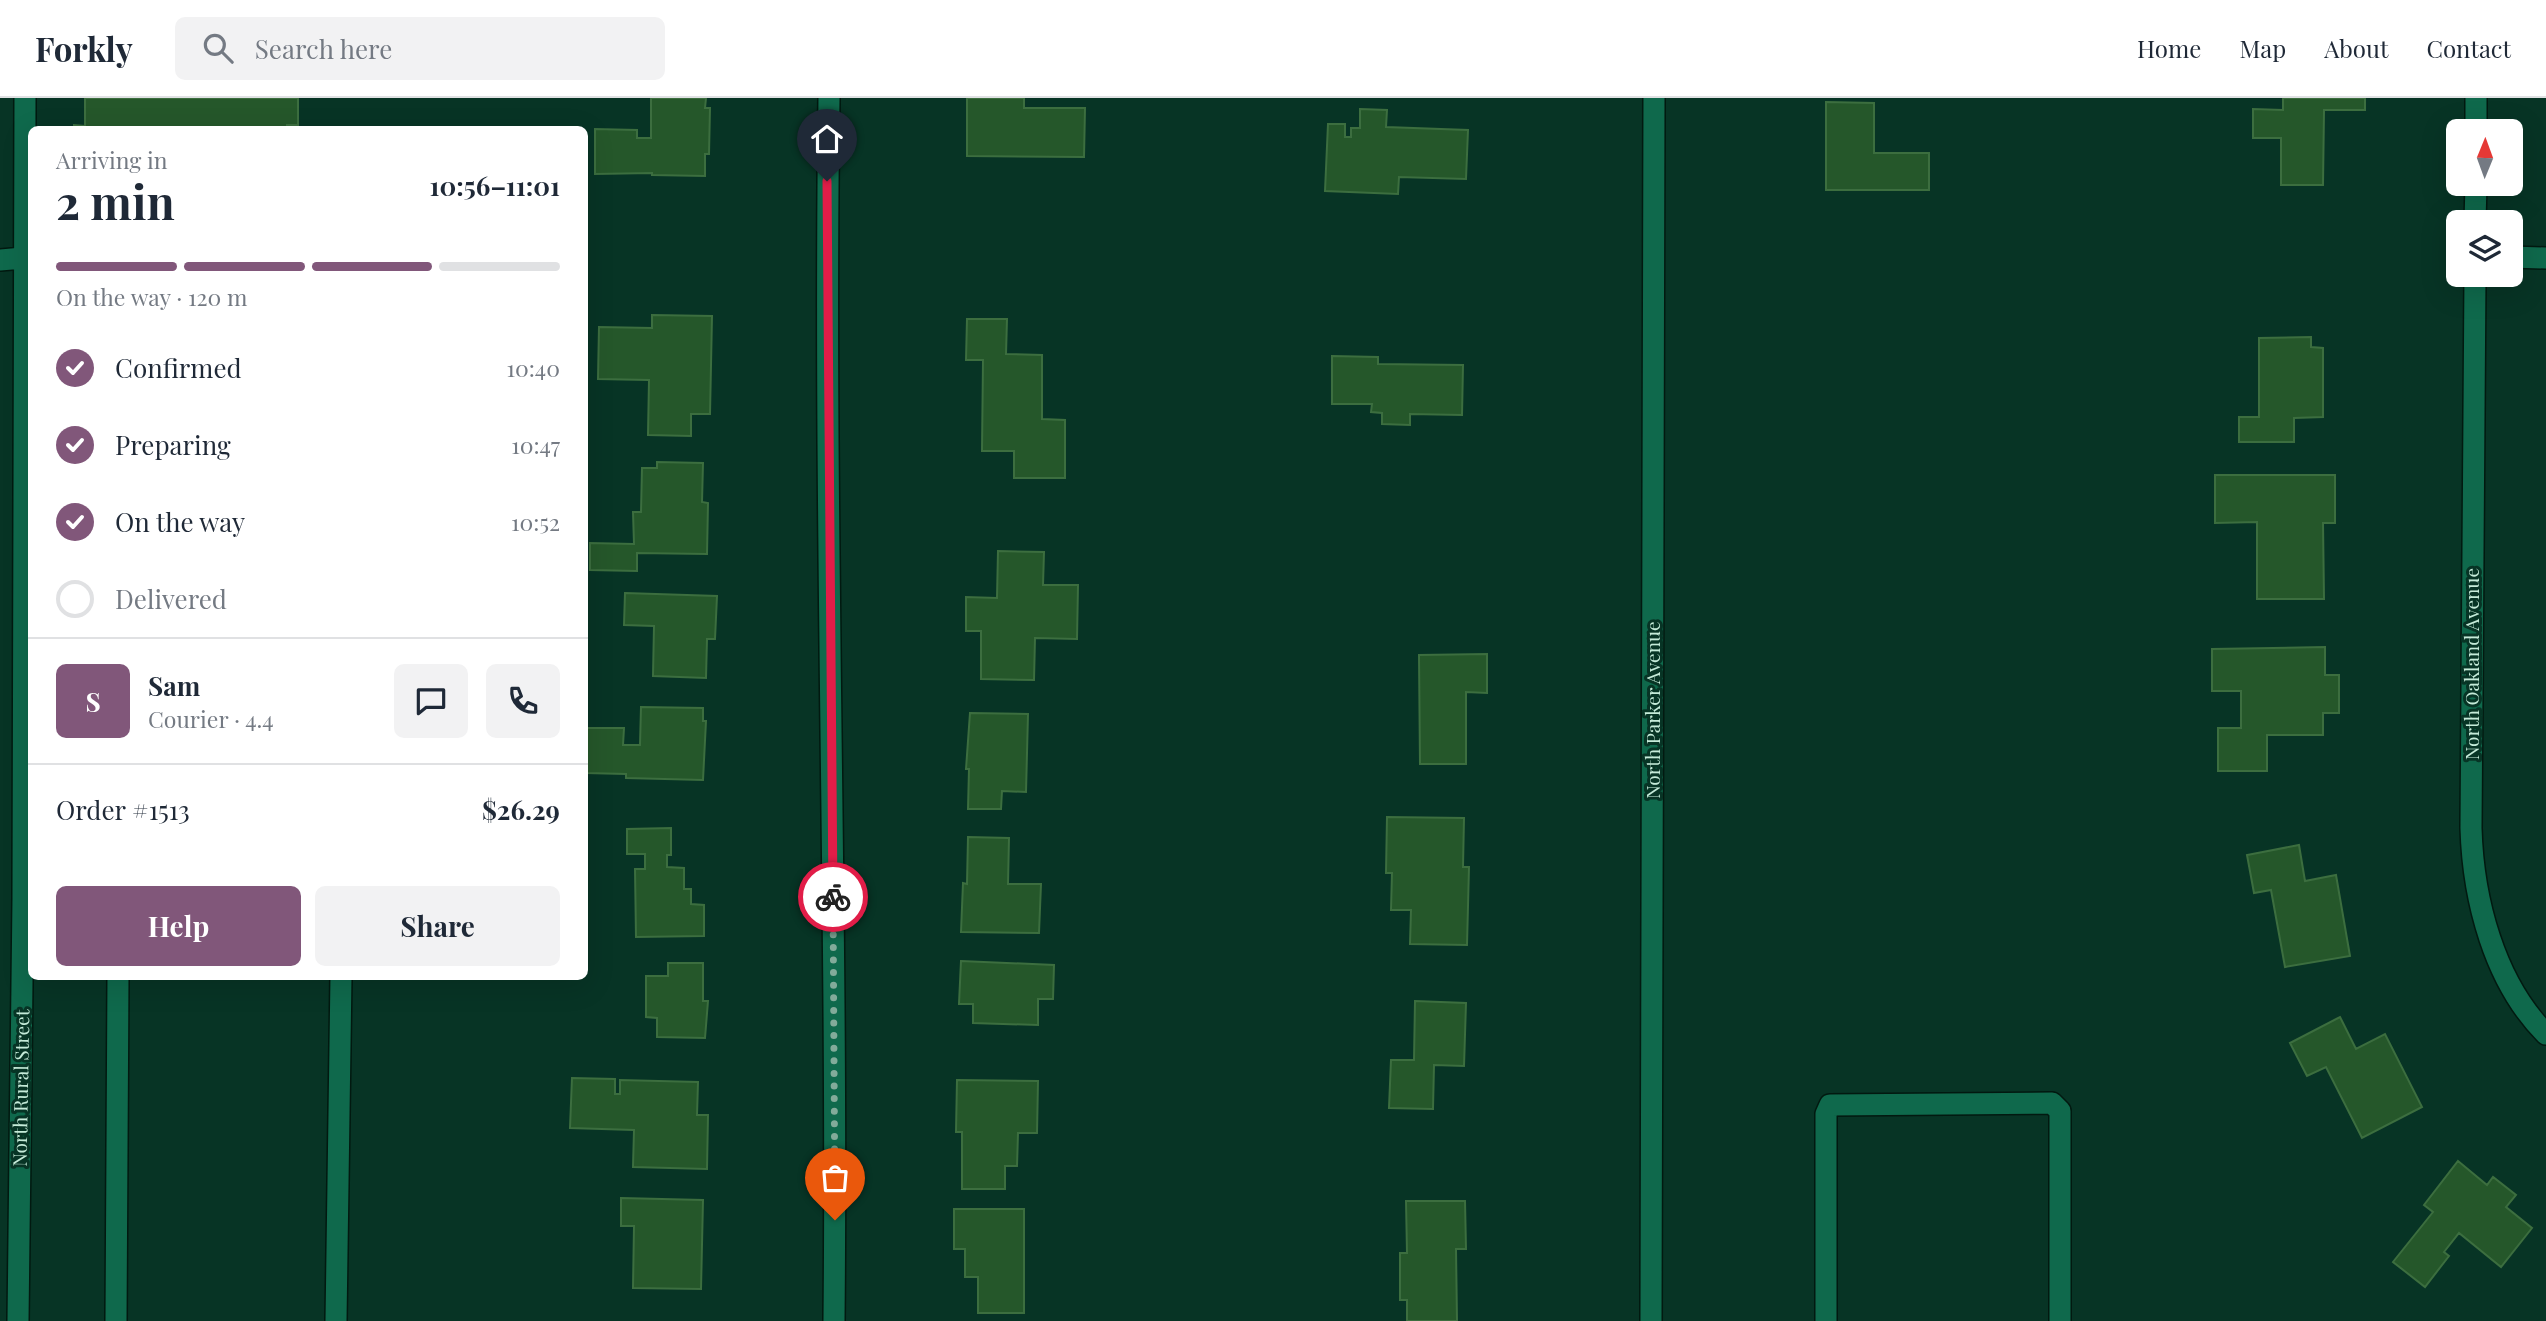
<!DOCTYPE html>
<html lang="en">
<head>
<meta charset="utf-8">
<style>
  body { margin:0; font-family:"Playfair Display",serif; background:#f2f2f3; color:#1f2937; height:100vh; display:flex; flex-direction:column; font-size:26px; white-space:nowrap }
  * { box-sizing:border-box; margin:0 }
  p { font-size:23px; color:#747a83 }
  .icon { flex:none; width:38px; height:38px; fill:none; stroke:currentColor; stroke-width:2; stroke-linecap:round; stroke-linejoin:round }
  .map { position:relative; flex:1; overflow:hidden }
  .sheet { position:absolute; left:28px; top:28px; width:560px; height:854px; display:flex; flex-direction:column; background:#fff; border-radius:10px; box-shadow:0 7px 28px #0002 }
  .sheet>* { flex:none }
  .needle { width:46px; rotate:1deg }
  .buttons { position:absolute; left:2446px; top:21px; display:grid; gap:14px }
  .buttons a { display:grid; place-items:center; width:77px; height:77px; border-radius:10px; background:#fff; box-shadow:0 7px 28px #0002; font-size:35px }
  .pin { position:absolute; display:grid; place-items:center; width:60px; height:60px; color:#fff; margin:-72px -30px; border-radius:50% 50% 50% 0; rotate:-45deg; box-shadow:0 0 7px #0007 }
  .pin .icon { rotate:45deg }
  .courier { position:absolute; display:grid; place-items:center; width:70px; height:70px; margin:-35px; border:5px solid #e11d48; border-radius:50%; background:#fff; color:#222; box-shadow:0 2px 9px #0007 }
  .head em { font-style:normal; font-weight:700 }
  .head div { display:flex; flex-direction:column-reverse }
  .head { display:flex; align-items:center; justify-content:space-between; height:119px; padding:0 28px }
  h1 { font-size:46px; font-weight:700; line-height:52px }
  .bar { display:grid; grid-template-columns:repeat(4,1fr); gap:10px 7px; align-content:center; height:84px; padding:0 28px }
  .bar i { height:9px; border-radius:5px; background:#e0e1e3 }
  .bar .active { background:#81577a }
  .bar p { grid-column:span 4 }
  .line { display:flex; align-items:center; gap:18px; padding:0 28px; border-top:2px solid #e0e1e3 }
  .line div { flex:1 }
  .round { display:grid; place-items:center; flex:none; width:74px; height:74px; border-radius:10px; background:#f2f2f3 }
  ol { padding:0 28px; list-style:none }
  li { display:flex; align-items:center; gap:21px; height:77px }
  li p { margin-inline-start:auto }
  li .icon { padding:7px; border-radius:50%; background:#81577a; color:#fff; stroke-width:4 }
  li:last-child { color:#747a83 }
  li i { width:38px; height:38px; border:4px solid #e0e1e3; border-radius:50% }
  .primary-button { display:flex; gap:14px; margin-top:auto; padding:14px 28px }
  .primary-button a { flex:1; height:80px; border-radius:10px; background:#81577a; color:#fff; font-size:28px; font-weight:700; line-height:80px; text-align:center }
  .primary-button a+a { background:#f2f2f3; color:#1f2937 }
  header { display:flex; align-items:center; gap:42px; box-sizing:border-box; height:98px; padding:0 35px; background:#fff; border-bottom:2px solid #e0e1e3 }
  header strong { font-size:33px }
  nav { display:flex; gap:38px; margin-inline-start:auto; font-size:24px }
  .search { width:490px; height:63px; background:#f2f2f3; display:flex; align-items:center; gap:18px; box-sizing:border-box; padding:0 24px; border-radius:10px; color:#747a83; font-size:26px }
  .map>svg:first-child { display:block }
  .building { fill:#25572a; stroke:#3c6e3f; stroke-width:2 }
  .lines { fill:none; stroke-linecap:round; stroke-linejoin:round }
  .minor-casing { stroke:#021910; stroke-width:24 }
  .minor { stroke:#0f694c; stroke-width:21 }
  .done { stroke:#82ab9a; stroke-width:7; stroke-dasharray:0 12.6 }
  .route { stroke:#e11d48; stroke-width:9 }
  .labels { text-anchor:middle; stroke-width:6; stroke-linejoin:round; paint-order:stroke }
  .street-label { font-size:19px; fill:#c5ebd9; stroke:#073425 }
</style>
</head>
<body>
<header>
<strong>Forkly</strong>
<div class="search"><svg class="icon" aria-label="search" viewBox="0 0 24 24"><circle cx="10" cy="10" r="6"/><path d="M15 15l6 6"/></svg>Search here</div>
<nav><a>Home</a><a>Map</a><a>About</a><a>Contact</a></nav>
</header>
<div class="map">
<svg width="2546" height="1223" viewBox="0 0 2546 1223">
  <rect width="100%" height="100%" fill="#073425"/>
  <path class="building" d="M85,0H298V27H287V32H74V27L85,28Z
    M651,0H706L705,10H710L709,56H705V78L652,77V75L595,76V31L637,32V40H651Z
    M967,0H1024V10H1085L1084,59L967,58Z
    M2283,0H2365V12H2324L2323,87H2281V40H2253V11L2283,12Z
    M1826,4L1874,5V55H1929V92H1826Z
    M1360,11L1387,12L1386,29L1468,32L1466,81L1399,79L1398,96L1325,93L1328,26H1345V39H1351V30H1360Z
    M652,217L712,218L710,316H691V338L648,337L649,282L598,281L599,229L652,230Z
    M967,221H1007L1006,256L1042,257V321L1065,322V380H1014V353H982L983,262H966Z
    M2311,239V249L2323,250V319L2294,320V344H2239V319H2259V240Z
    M1332,258L1378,259V266L1463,267L1462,317L1410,316V327L1382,326V315L1371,314L1372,306H1332Z
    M657,364L703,365L702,404L708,405L707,456L637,455V473L590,472V445L634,446L633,414H641L642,370H657Z
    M2215,377H2335V425H2323L2324,501H2257V424L2215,425Z
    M998,453L1044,454L1043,487H1078L1077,541L1035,540L1034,582L981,581V533H966V499L997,500Z
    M625,495L717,498L715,541H707L706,580L653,578L654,528L624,527Z
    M2325,549V577H2339V615H2323V637H2267V673H2218V630H2241V593H2212V551Z
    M1487,556V595L1466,594V666H1420L1419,557Z
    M641,609L703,610V623H706L703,682L626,680V676L586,675L587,630H624L623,647H640Z
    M970,615L1028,616L1026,694L1002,693L1001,711H968L969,671H966Z
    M1387,719L1464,720L1463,769H1469L1467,847L1410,846L1411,812H1391L1392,775H1386Z
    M671,730V757H667V769L684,770V791H691V806L704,807V838L636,839L635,771H645V756H627V731Z
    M968,739L1009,740L1008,786H1041L1039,835L961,834L963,785L967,786Z
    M2299,747L2305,783L2336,777L2350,858L2285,869L2271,792L2254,795L2247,757Z
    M961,863L1054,867L1053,901H1038V927L973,925V906H959Z
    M668,865H703V903H708L705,940L657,939V920L646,919V878H668Z
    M1415,903L1466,905L1464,968L1434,967L1433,1011L1389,1010L1391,962H1414Z
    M2340,919L2356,951L2385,936L2422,1009L2362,1040L2326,969L2307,978L2290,945Z
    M572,980L615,981V996H620V982L698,984L697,1017H708L707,1071L633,1069L634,1032L570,1030Z
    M957,982L1038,983L1037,1035H1018L1017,1068H1005V1091H962V1034H956Z
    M2458,1063L2487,1087L2493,1079L2516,1097L2506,1109L2532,1130L2501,1169L2459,1135L2444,1154L2449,1158L2425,1189L2393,1164L2433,1114L2424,1107Z
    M621,1100L703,1102L701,1191L633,1190L634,1128H621Z
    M1406,1103H1465L1466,1151H1456L1457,1223H1407V1202H1400V1155H1407Z
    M954,1111H1024V1215H978V1179H965V1151H954Z"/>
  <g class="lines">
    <defs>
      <path id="minor" d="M829,0C823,408 838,815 834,1223
        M2476,33V0
        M2475,124L2476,86
        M2511,159L2546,160
        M0,162L23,160
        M2475,177L2471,730C2473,801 2494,884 2546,936
        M18,1223L23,800L25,0
        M116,1223L118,878
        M336,1223L341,878
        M1651,1223L1654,0
        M1826,1223V1016L1830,1007L2052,1005L2060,1013V1223"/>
    </defs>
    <use href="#minor" class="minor-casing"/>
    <use href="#minor" class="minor"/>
  </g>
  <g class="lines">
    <path class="done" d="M833,799L835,1122"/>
    <path class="route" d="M827,83L833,799"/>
  </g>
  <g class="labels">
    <g class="street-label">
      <text transform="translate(2472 566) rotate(-90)" y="7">North Oakland Avenue</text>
      <text transform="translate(1653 612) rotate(-90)" y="7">North Parker Avenue</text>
      <text transform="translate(21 990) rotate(-89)" y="7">North Rural Street</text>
    </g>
  </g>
</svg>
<div class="buttons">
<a><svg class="needle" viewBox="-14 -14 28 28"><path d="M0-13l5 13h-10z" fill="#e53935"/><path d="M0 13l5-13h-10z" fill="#747a83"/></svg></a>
<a><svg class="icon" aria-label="layers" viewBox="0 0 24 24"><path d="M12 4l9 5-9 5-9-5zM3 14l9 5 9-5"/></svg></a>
</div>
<div class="pin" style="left:835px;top:1122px;background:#ea580c"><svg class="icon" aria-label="bag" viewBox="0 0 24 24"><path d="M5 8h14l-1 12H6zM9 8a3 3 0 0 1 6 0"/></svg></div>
<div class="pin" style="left:827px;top:83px;background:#1f2937"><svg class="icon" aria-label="home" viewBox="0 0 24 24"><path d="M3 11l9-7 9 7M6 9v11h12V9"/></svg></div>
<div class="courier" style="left:833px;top:799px"><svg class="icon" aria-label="bike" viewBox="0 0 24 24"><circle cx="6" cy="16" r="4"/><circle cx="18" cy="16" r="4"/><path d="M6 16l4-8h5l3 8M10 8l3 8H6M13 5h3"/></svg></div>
<section class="sheet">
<div class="head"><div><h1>2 min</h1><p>Arriving in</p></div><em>10:56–11:01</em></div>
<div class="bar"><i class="active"></i><i class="active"></i><i class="active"></i><i></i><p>On the way · 120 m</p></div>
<ol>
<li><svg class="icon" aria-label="check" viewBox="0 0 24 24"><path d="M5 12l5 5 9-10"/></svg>Confirmed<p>10:40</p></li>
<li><svg class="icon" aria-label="check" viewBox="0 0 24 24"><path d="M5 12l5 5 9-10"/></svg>Preparing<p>10:47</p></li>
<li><svg class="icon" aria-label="check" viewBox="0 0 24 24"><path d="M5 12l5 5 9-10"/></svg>On the way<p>10:52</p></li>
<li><i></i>Delivered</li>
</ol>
<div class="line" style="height:126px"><b class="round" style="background:#81577a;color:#fff">S</b><div><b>Sam</b><p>Courier · 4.4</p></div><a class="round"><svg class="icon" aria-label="chat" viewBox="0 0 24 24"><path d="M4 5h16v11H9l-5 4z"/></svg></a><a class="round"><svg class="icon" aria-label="phone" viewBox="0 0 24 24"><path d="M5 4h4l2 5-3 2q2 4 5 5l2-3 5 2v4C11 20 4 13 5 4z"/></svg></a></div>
<div class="line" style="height:91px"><div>Order #1513</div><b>$26.29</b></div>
<div class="primary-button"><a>Help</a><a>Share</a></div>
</section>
</div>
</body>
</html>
